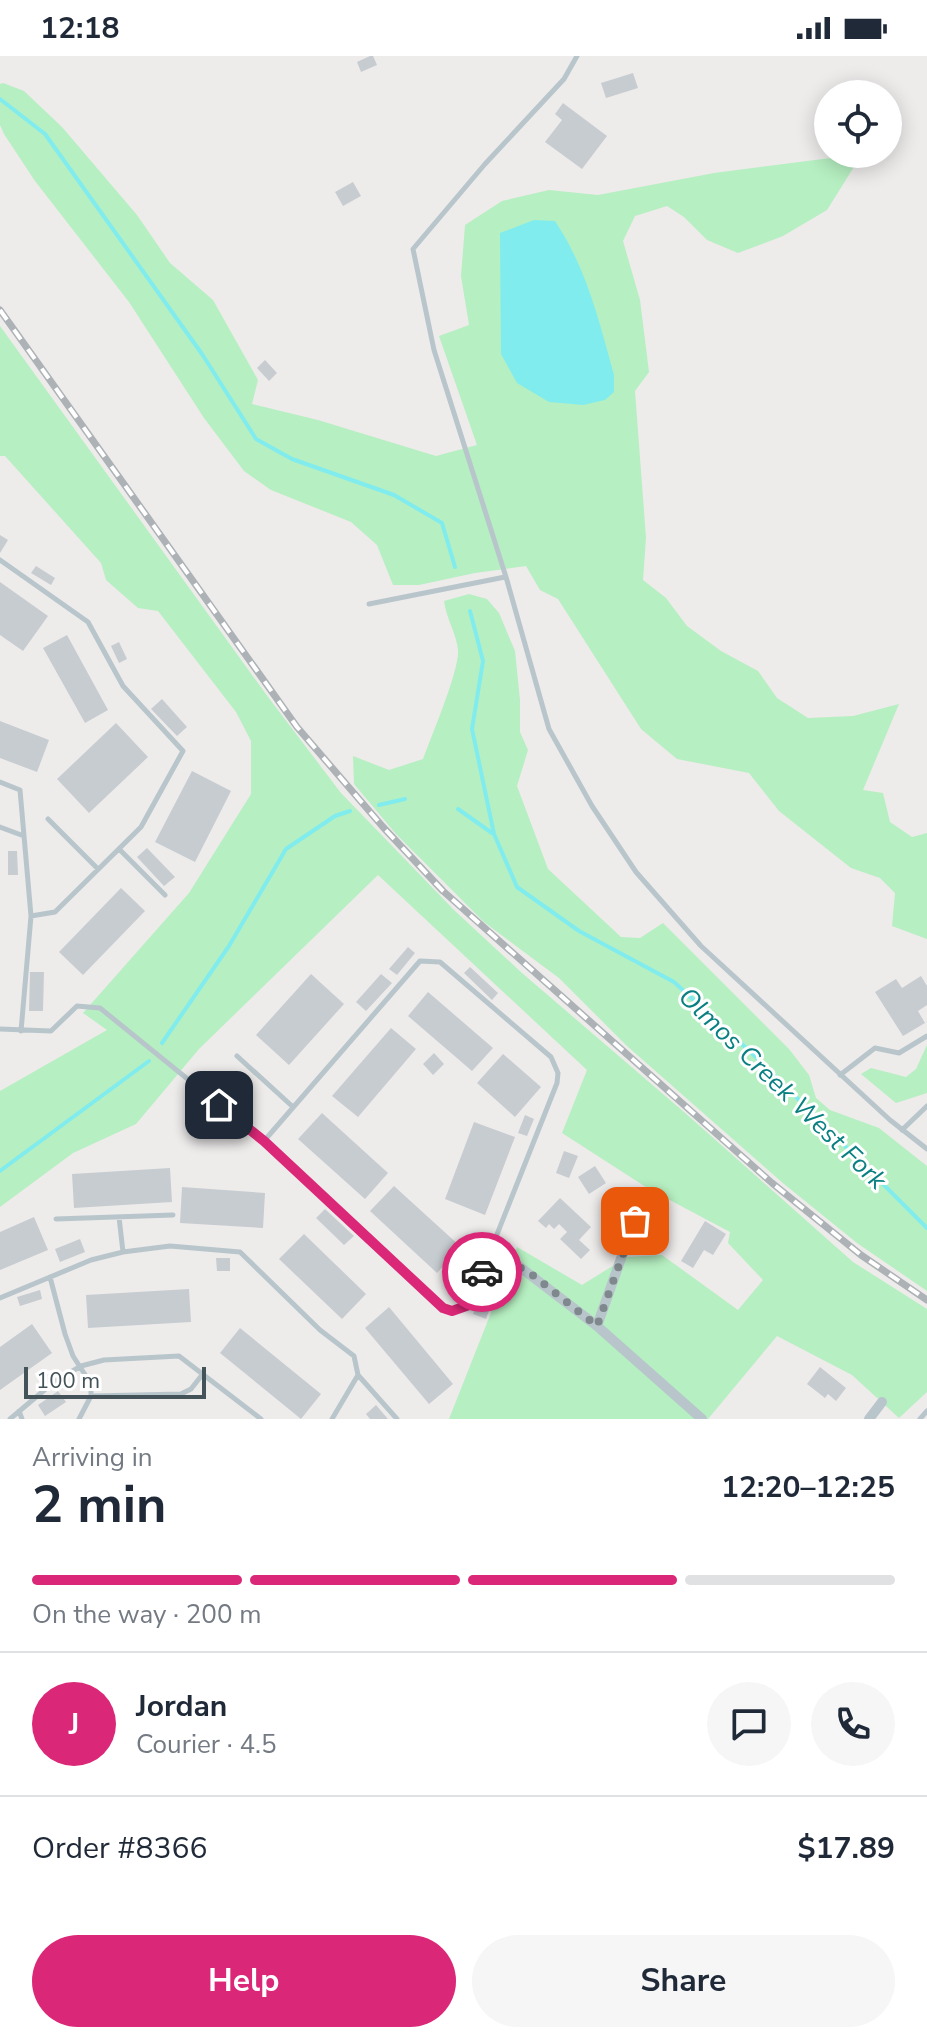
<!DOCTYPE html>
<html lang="en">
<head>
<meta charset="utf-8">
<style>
  body { margin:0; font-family:"Nunito Sans",sans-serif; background:#f6f6f7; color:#1f2937; height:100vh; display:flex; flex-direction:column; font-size:30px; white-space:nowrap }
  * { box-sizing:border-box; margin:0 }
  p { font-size:26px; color:#747a83 }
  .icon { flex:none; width:44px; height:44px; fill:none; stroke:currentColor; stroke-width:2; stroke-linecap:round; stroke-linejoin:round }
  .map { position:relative; height:1363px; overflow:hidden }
  .sheet { display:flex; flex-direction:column; background:#fff; flex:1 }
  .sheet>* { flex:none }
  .fabs { position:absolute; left:814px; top:24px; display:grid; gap:16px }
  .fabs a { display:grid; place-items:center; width:88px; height:88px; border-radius:50%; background:#fff; box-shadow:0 4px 20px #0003; font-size:40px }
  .scale { position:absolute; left:24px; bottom:20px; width:182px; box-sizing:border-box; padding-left:8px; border:4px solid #435359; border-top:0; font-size:22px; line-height:28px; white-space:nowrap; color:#435359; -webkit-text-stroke:6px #fff; paint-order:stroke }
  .pin { position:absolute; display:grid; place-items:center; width:68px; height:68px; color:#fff; margin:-34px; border-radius:16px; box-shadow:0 4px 12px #0006 }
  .courier { position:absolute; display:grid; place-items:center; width:80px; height:80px; margin:-40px; border:6px solid #db2777; border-radius:50%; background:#fff; color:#222; box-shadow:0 2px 10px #0007 }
  .head em { font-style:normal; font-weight:700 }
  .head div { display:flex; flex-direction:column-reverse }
  .head { display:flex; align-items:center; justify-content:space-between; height:136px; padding:0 32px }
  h1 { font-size:52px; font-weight:700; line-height:60px }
  .bar { display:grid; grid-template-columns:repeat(4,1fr); gap:12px 8px; align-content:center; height:96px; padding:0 32px }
  .bar i { height:10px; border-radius:6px; background:#e0e1e3 }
  .bar .on { background:#db2777 }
  .bar p { grid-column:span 4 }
  .line { display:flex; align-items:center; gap:20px; padding:0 32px; border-top:2px solid #e0e1e3 }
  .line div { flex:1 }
  .round { display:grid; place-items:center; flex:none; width:84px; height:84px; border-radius:42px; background:#f6f6f7 }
  .action { display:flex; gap:16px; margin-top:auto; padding:16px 32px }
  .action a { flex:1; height:92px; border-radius:48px; background:#db2777; color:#fff; font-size:32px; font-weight:700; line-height:92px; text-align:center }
  .action a+a { background:#f6f6f7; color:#1f2937 }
  .status { display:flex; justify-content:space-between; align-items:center; height:56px; padding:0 40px; background:#fff; direction:ltr }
  .status svg { height:22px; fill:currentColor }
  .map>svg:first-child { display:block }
  .green { fill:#b6efc1 }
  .water { fill:#81ecee }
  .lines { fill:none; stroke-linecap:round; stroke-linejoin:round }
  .stream { stroke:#81ecee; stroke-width:4 }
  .building { fill:#c7ccd1 }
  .service { stroke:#b8c6cc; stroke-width:5 }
  .minor { stroke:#b8c6cc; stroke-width:10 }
  .rail-casing { stroke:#adb2b6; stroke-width:7 }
  .rail { stroke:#fff; stroke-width:4; stroke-dasharray:12; stroke-linecap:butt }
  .done { stroke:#7f888c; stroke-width:8; stroke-dasharray:0 14.4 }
  .route { stroke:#db2777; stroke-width:10 }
  .labels { text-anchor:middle; stroke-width:6; stroke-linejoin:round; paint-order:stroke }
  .water-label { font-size:26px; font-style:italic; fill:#0a8082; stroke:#fff }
</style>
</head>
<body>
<div class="status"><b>12:18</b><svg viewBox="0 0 49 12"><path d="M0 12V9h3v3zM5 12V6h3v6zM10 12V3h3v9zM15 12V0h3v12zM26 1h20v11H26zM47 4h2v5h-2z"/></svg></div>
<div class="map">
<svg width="927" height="1363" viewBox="0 0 927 1363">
  <rect width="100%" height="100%" fill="#eeebeb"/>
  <path class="green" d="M3,27L24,35L62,71L137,159L170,207L213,244L258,324L252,348L318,364L436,400L477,389L439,280L469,269L461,220L465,169L502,145L549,134L598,139L714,117L862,98L827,154L783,180L738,197L707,184L684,161L667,150L635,160L623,185L640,244L649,316L635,335L646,482L643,524L666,542L687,570L721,595L758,615L777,642L808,662L853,660L899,648L863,734L883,737L890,766L912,781L927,777V883L892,870L895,837L880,822L851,812L779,755L749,717L677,703L641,673L558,543L540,534L526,510L475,517L419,529H393L377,489L351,466L271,434L244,415L204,362L129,246L35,125L4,78L0,69V28Z
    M0,270L268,641L341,737L454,854L522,917L684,1056L853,1206L927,1253V1336L899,1362L852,1319L777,1280L708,1363H449L517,1191L582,1229L627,1201L662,1199L738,1254L763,1224L728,1187L730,1176L649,1133L562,1077L587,1014L378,819L199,993L136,1068L73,1097L0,1151V1035L107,974L83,957L189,837L251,738V685L236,656L158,555L138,552L106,524L101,507L5,400H0Z
    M469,538L487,543L499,557L515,595L520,644V676L528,694L517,730L548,813L621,881L640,882L663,867L789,993L809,1019L816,1042L830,1054L879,1072L927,1110V1235L857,1187L784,1128L627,990L559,922L484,866L396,778L354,728L353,700L389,714L423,703C431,681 460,613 458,594C457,579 446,562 444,545Z
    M927,989V1037L896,1047L861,1018L871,1012L906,1021L916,1013Z"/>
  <path class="water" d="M534,164L555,165C587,213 599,265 614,319V336L605,344L583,349L549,346L517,327L501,298L500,177Z"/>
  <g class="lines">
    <path class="stream" d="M0,43L45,78L202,298L256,383L292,403L394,439L442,467L455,511
      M470,555L483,605L472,673L494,778L517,831L579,875L674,926L757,1002L927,1172
      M379,749L405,743
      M458,753L492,777
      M162,987L229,890L286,793L335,760L350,755
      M0,1115L149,1005"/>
  </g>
  <path class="building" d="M370,0H373L377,9L361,16L357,6Z
    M633,17L638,32L606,42L601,27Z
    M563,47L607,80L582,113L545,86L562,64L555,58Z
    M353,126L361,140L343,150L335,136Z
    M265,304L277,317L269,325L257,312Z
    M0,479L8,484L0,497Z
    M36,510L55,522L51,529L31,517Z
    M0,526L48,560L23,595L0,579Z
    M67,579L108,654L85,667L43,592Z
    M119,586L127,603L119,607L111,590Z
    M162,643L187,671L177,680L151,653Z
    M0,665L49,684L37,716L0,702Z
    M116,667L148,701L89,757L57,723Z
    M192,715L231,735L195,806L155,786Z
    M147,792L175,821L164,830L137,801Z
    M8,795H17L18,819H8Z
    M121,832L145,855L83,919L59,896Z
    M408,891L415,897L397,919L389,913Z
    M470,911L498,937L492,944L464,917Z
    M30,916H44L43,955H29Z
    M311,918L344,948L289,1009L256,979Z
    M381,918L392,927L366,955L356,946Z
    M921,920L927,930V949L918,955L925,967L903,980L875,936L896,923L902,932Z
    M428,936L493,992L472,1015L408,960Z
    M391,972L416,993L358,1061L332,1040Z
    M434,997L444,1008L433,1019L423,1008Z
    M503,998L541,1031L515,1061L477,1027Z
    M322,1057L388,1117L365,1143L298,1083Z
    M525,1059L534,1063L527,1080L518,1077Z
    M474,1066L515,1081L485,1159L445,1143Z
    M564,1095L578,1100L569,1122L556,1117Z
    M595,1110L606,1127L589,1138L578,1121Z
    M170,1112L172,1146L74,1152L72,1118Z
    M394,1130L461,1191L437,1217L370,1155Z
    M182,1131L265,1137L263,1172L180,1167Z
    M560,1142L591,1171L579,1184L590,1194L581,1203L560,1183L567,1176L559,1168L554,1173L549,1168L546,1172L538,1165Z
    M325,1153L354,1180L344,1189L316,1162Z
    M34,1161L48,1194L0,1214V1176Z
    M705,1165L726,1178L713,1199L704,1194L693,1212L681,1205Z
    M304,1178L366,1238L342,1263L279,1203Z
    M80,1183L85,1196L60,1206L55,1193Z
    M216,1202H230V1215H217Z
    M487,1222L499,1227L486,1263L473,1258Z
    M189,1233L191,1266L88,1272L86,1239Z
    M40,1234L42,1243L20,1250L17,1241Z
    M389,1251L453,1328L429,1348L365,1272Z
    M32,1268L52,1297L0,1334V1291Z
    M240,1272L321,1338L301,1363L220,1297Z
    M820,1311L846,1332L836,1345L828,1338L825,1342L807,1328Z
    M58,1335L66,1346L45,1360L38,1349Z
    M376,1349L388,1363H370L366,1358Z"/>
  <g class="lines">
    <path class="service" d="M577,0L564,23L485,108L413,193L434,294L506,521L549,673L592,750L636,816L701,890L890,1064L927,1093
      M0,504L88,566L123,630L183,695L141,771L55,856L31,860
      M369,548L505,521
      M0,726L20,734L31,860L21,975
      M48,763L98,813
      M0,771L24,780
      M119,793L165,839
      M0,973L51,975L77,950L100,952L264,1085L443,1252L452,1255L469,1249L557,1027L558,1017L551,1001L440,906L420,905L264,1085
      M237,1000L293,1051
      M840,1019L875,992L899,997L927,980
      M902,1074L927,1050
      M119,1161L123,1196
      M56,1163L173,1159
      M490,1195L511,1205
      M50,1221L65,1278L73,1300L91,1328V1340L79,1363
      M0,1242L91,1204L123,1196L170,1190L240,1196L320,1274L354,1300L358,1319L332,1363
      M358,1319L397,1363
      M91,1340L181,1338L191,1333L202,1319
      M19,1355L22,1363
      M10,1363L54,1326L81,1310L104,1304L179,1300L261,1363
      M920,1363L927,1355"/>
    <path class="minor" d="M512,1205L597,1270L702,1363
      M597,1270L644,1138
      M869,1363L882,1346"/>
    <defs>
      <path id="rail" d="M0,254L297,671L383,771L443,835L772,1127L861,1199L927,1244"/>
    </defs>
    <use href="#rail" class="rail-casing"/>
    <use href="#rail" class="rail"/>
  </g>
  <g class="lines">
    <path class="done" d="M482,1216L490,1195L530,1217L597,1270L635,1165"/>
    <path class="route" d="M219,1049L264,1085L443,1252L452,1255L469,1249L482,1216"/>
  </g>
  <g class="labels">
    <g class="water-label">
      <text transform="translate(783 1032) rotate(44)" y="9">Olmos Creek West Fork</text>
    </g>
  </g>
</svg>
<div class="fabs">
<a><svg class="icon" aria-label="locate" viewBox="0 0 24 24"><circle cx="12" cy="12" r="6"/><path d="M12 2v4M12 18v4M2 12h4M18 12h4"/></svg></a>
</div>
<div class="scale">100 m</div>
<div class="pin" style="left:635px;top:1165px;background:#ea580c"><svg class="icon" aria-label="bag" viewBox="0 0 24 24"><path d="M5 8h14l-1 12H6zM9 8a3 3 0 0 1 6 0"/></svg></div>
<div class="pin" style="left:219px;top:1049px;background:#1f2937"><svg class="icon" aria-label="home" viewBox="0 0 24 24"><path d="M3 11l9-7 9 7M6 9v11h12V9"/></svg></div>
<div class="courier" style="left:482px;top:1216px"><svg class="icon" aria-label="car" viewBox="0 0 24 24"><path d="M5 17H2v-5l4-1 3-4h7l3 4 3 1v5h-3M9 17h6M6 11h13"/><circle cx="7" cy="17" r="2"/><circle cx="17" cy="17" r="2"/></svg></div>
</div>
<section class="sheet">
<div class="head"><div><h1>2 min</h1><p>Arriving in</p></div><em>12:20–12:25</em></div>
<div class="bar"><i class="on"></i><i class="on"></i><i class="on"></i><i></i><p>On the way · 200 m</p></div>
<div class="line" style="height:144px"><b class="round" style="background:#db2777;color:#fff">J</b><div><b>Jordan</b><p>Courier · 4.5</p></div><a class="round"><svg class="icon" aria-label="chat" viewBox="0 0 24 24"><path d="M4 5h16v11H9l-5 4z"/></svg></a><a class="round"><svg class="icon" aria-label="phone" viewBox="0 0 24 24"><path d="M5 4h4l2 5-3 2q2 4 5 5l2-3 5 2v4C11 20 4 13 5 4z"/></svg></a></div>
<div class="line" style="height:104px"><div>Order #8366</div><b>$17.89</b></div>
<div class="action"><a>Help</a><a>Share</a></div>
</section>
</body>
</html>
